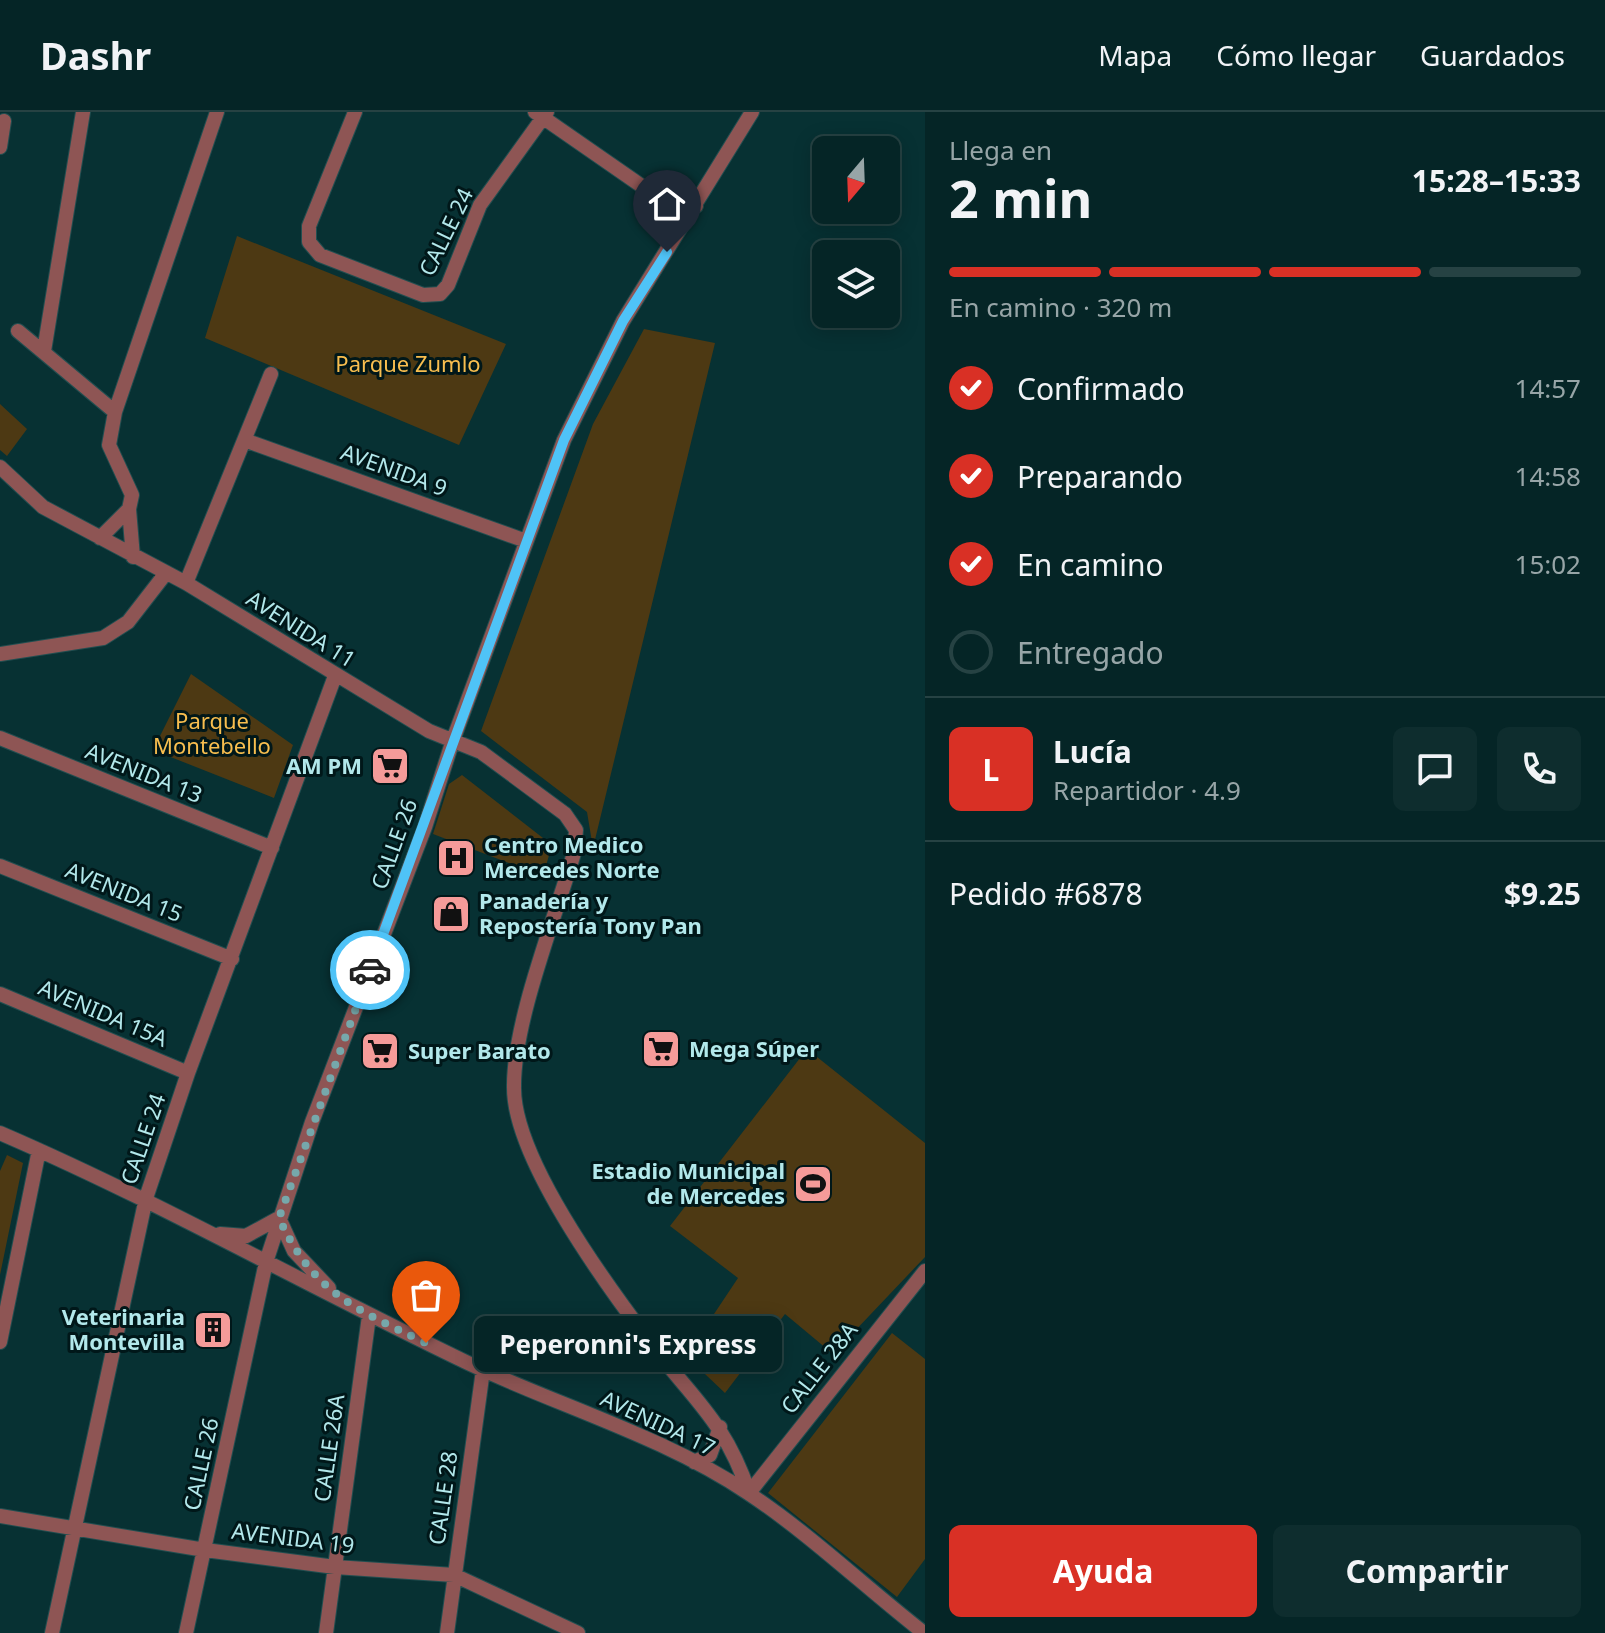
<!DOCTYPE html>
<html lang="es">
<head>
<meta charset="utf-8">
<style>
  body { margin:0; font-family:"Noto Sans",sans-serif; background:#0e2d2e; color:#f1f3f6; height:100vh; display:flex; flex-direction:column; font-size:30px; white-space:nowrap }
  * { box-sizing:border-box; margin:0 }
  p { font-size:26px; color:#97a5a7 }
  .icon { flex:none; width:44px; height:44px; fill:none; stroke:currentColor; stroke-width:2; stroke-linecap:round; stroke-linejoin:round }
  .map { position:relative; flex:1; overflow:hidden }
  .details { display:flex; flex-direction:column; background:#052526; width:680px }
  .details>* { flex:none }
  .needle { width:52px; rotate:199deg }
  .fabs { position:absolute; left:812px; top:24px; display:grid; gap:16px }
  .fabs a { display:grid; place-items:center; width:88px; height:88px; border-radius:12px; background:#052526; box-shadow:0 4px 20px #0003,0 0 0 2px #264243; font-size:40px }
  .pin { position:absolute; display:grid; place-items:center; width:68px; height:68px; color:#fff; margin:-82px -34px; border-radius:50% 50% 50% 0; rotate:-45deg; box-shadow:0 0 8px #0007 }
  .pin .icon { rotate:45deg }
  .courier { position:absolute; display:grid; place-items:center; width:80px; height:80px; margin:-40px; border:6px solid #4fc3f7; border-radius:50%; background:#fff; color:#222; box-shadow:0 2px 10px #0007 }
  .bubble { position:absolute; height:56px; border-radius:12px; background:#052526; box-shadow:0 4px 20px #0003,0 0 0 2px #264243; font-size:26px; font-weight:700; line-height:56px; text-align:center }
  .summary em { font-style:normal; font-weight:700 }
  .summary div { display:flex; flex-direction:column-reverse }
  .summary { display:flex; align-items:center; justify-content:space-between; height:136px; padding:0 24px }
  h1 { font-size:52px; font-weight:700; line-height:60px }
  .bar { display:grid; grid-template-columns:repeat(4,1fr); gap:12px 8px; align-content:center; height:96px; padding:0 24px }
  .bar i { height:10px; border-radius:6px; background:#264243 }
  .bar .active { background:#d93025 }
  .bar p { grid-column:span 4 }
  .line { display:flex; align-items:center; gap:20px; padding:0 24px; border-top:2px solid #264243 }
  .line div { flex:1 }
  .round { display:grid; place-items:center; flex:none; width:84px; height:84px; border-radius:12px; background:#0e2d2e }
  ol { padding:0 24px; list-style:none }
  li { display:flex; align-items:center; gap:24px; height:88px }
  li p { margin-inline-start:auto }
  li .icon { padding:8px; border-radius:50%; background:#d93025; color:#fff; stroke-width:4 }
  li:last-child { color:#97a5a7 }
  li i { width:44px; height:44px; border:4px solid #264243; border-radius:50% }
  .primary-button { display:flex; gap:16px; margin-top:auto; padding:16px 24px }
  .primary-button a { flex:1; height:92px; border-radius:12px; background:#d93025; color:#fff; font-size:32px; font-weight:700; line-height:92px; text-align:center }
  .primary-button a+a { background:#0e2d2e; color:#f1f3f6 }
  header { display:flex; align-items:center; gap:48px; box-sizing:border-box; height:112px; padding:0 40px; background:#052526; border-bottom:2px solid #264243 }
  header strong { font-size:38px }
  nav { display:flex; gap:44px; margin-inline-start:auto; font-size:28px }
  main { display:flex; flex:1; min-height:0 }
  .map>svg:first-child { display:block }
  .green { fill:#4d3913 }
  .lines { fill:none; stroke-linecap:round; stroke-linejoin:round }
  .street-casing { stroke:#224e50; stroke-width:16 }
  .street { stroke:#8e5554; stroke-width:14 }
  .done { stroke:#76a8ab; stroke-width:8; stroke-dasharray:0 14.4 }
  .route { stroke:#4fc3f7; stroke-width:10 }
  .labels { text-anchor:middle; stroke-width:6; stroke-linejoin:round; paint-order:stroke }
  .street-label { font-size:22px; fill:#b2e8eb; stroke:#001719 }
  .park-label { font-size:22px; fill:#f7be4f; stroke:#001719 }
  .poi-label { font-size:22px; font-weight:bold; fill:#b2e8eb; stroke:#001719; text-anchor:start }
</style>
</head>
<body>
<header>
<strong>Dashr</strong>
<nav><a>Mapa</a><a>Cómo llegar</a><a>Guardados</a></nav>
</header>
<main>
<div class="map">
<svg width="925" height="1521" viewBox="0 0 925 1521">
  <rect width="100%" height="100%" fill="#073133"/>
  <path class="green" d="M237,124L506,232L459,333L205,226Z
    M644,217L715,231L593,736L587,700L481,619L593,312Z
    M0,292L27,317L7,344L0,338Z
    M191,562L293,633L274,686L153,638Z
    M462,663L552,733L543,764L433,722L449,672Z
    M807,937L925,1031V1145L833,1242L785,1202L725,1281L686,1244L738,1166L670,1114Z
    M7,1043L23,1051L0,1163V1059Z
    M892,1221L925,1247V1447L897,1485L768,1381Z"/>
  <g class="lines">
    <defs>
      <path id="street" d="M355,0L309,114V130L320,143L423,183L440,182L448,173L480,93L547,0
        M535,0L659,86L696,94
        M0,35L4,9
        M18,219L115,300
        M44,239L83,0
        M247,329L526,429
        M0,355L43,395L186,471L429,619L481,640L565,702L576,718L574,741C555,807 513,910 514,976C514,1046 603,1168 646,1225C690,1285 724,1306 749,1381
        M100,426L129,397
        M133,445L129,397L132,383L109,333L115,300L217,0
        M186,471L271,262
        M0,542L103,526L128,510L166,461
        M0,626L272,736
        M0,754L232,847
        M0,882L188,961
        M0,1021C160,1090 311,1176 468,1251C559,1294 665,1325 748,1381C810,1422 865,1475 924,1521
        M220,1122L246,1124L279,1106L294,1139L329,1176
        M0,1230L39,1038
        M694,1350L710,1343L720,1315
        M749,1381L925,1159
        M0,1404L205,1438L335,1455L454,1463L578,1521
        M52,1521L146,1086L188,961L335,564
        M186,1521L266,1150L312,1010L425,715L453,628L564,328L623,209L752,0
        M326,1521L369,1204
        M447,1521L483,1258"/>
    </defs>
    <use href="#street" class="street-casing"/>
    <use href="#street" class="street"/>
  </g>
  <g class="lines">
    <path class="done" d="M370,858L279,1106C313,1181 356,1197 426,1231"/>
    <path class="route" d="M370,858L564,328L623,209L667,140"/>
  </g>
  <defs>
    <symbol id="supermarket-square" viewBox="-11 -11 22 22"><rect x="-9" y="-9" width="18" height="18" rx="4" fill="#f59b99" stroke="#001719"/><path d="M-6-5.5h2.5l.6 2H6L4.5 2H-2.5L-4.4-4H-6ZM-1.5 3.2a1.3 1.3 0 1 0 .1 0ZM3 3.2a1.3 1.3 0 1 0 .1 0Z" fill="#111"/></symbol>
    <symbol id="hospital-square" viewBox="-11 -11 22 22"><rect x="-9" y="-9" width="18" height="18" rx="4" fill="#f59b99" stroke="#001719"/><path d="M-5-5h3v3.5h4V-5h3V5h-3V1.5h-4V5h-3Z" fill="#111"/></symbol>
    <symbol id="shop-square" viewBox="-11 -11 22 22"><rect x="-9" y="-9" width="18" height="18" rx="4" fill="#f59b99" stroke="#001719"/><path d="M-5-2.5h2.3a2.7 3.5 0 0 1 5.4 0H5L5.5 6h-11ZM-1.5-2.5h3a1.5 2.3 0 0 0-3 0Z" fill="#111"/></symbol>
    <symbol id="stadium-square" viewBox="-11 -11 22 22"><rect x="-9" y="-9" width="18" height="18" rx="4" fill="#f59b99" stroke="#001719"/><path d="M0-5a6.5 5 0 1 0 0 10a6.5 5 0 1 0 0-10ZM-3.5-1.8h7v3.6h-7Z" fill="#111"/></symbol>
    <symbol id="building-square" viewBox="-11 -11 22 22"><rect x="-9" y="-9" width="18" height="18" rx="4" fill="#f59b99" stroke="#001719"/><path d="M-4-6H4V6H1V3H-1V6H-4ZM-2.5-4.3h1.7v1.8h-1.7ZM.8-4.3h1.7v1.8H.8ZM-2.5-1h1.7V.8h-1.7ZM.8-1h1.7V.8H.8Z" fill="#111"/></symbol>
  </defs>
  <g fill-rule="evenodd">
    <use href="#supermarket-square" x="368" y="632" width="44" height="44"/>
    <use href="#hospital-square" x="434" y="724" width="44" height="44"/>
    <use href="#shop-square" x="429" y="780" width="44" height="44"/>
    <use href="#supermarket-square" x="639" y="915" width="44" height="44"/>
    <use href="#supermarket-square" x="358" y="917" width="44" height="44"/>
    <use href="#stadium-square" x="791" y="1050" width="44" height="44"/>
    <use href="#building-square" x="191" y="1196" width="44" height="44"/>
  </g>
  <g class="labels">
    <g class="street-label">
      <text transform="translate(446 120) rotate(-64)" y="8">CALLE 24</text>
      <text transform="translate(394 358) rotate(20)" y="8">AVENIDA 9</text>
      <text transform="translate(301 517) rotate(32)" y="8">AVENIDA 11</text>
      <text transform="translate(144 661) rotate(22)" y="8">AVENIDA 13</text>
      <text transform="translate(394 732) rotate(-70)" y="8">CALLE 26</text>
      <text transform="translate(124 780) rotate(22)" y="8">AVENIDA 15</text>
      <text transform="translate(103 901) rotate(23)" y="8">AVENIDA 15A</text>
      <text transform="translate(143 1027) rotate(-71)" y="8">CALLE 24</text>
      <text transform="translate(819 1256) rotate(-52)" y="8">CALLE 28A</text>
      <text transform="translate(658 1311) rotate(25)" y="8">AVENIDA 17</text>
      <text transform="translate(329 1336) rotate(-82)" y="8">CALLE 26A</text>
      <text transform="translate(201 1352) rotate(-78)" y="8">CALLE 26</text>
      <text transform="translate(443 1386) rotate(-82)" y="8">CALLE 28</text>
      <text transform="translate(293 1426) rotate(7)" y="8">AVENIDA 19</text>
    </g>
    <g class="park-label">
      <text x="408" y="260">Parque Zumlo</text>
      <text x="212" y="617">Parque<tspan x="212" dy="25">Montebello</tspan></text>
    </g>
    <g class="poi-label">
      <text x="362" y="662" text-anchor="end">AM PM</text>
      <text x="484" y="741">Centro Medico<tspan x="484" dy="25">Mercedes Norte</tspan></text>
      <text x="479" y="797">Panadería y<tspan x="479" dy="25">Repostería Tony Pan</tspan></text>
      <text x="689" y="945">Mega Súper</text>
      <text x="408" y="947">Super Barato</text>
      <text x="785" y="1067" text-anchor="end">Estadio Municipal<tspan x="785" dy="25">de Mercedes</tspan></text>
      <text x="185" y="1213" text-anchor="end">Veterinaria<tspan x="185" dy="25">Montevilla</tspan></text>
    </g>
  </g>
</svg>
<div class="fabs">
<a><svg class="needle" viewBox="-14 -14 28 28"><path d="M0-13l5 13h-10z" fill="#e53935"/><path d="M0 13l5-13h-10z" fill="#97a5a7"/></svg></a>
<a><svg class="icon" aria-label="layers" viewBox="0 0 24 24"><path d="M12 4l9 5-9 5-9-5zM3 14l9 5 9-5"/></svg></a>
</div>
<div class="pin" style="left:426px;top:1231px;background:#ea580c"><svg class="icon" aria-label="bag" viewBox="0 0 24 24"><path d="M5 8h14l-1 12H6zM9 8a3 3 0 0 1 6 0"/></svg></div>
<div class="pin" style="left:667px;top:140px;background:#1f2937"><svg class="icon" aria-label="home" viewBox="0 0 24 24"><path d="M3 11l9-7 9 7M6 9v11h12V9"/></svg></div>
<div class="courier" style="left:370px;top:858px"><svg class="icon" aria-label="car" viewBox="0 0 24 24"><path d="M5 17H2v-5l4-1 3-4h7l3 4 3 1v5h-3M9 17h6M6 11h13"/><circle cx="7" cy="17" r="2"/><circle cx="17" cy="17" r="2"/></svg></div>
<div class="bubble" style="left:474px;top:1204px;width:308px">Peperonni's Express</div>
</div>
<section class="details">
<div class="summary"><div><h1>2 min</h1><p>Llega en</p></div><em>15:28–15:33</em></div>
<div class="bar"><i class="active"></i><i class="active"></i><i class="active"></i><i></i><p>En camino · 320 m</p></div>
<ol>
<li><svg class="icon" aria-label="check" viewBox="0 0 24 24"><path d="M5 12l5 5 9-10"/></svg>Confirmado<p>14:57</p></li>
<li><svg class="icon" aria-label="check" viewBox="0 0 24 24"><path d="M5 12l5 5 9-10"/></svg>Preparando<p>14:58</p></li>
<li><svg class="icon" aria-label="check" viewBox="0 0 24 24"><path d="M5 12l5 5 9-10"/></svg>En camino<p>15:02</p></li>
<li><i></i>Entregado</li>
</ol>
<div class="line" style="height:144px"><b class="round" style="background:#d93025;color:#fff">L</b><div><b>Lucía</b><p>Repartidor · 4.9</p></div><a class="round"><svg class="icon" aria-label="chat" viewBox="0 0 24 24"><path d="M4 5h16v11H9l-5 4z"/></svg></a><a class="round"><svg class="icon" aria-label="phone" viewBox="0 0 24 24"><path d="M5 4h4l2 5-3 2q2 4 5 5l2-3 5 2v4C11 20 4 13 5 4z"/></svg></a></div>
<div class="line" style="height:104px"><div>Pedido #6878</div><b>$9.25</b></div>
<div class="primary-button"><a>Ayuda</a><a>Compartir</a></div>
</section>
</main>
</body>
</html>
